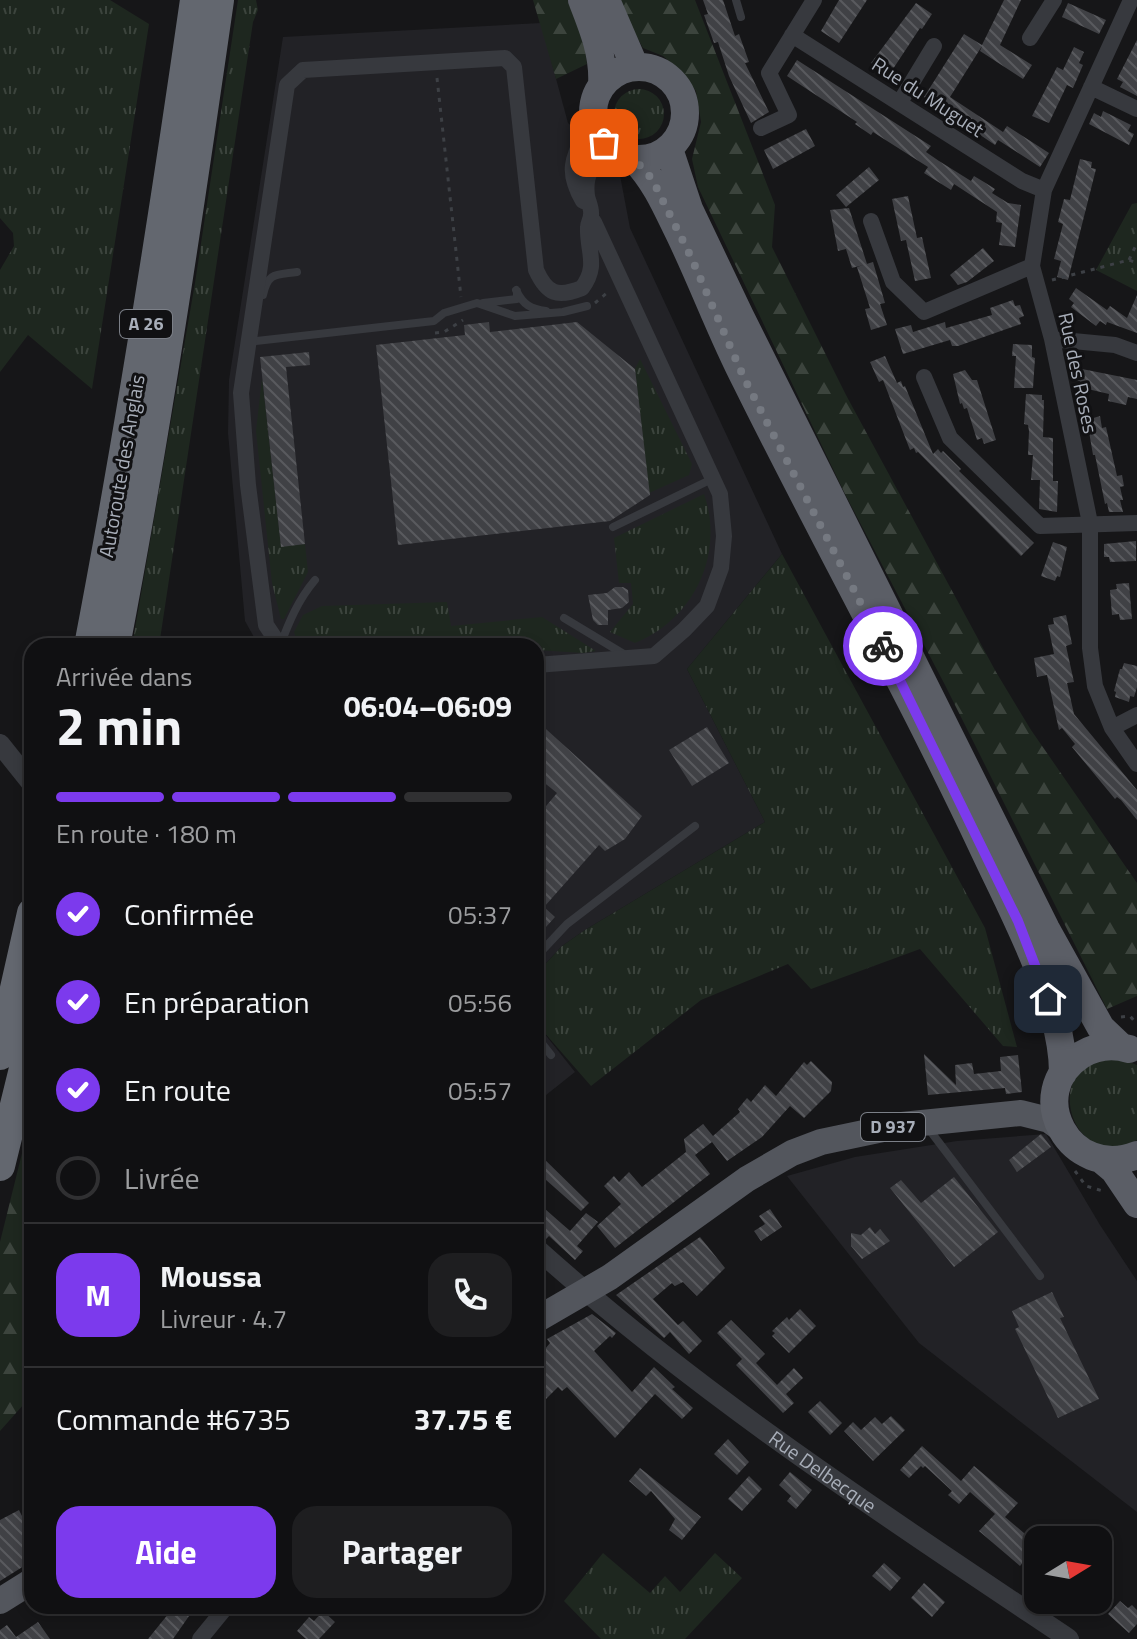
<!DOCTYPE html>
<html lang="fr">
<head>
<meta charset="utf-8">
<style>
  body { margin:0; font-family:"Titillium Web",sans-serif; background:#1e1e20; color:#f1f3f6; height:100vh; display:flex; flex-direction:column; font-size:30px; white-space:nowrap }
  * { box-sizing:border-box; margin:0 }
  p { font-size:26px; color:#9c9d9f }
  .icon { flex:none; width:44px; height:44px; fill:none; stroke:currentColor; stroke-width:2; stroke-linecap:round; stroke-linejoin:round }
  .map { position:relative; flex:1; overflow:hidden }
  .drawer { position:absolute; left:24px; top:638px; width:520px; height:976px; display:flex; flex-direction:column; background:#101012; border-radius:24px; box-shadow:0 4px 12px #0003,0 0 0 2px #303032 }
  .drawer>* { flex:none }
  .needle { width:52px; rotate:79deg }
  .fabs { position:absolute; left:1024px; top:1526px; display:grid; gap:16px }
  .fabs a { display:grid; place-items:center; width:88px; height:88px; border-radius:16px; background:#101012; box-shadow:0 4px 12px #0003,0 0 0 2px #303032; font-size:40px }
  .pin { position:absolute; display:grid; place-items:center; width:68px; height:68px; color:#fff; margin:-34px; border-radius:16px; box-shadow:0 4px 12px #0006 }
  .courier { position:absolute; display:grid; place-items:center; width:80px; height:80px; margin:-40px; border:6px solid #7c3aed; border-radius:50%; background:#fff; color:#222; box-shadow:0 2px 10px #0007 }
  .summary em { font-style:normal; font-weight:700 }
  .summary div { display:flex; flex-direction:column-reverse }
  .summary { display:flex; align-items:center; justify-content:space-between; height:136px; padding:0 32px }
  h1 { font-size:52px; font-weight:700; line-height:60px }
  .bar { display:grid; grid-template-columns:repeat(4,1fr); gap:12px 8px; align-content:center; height:96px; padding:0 32px }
  .bar i { height:10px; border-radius:6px; background:#303032 }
  .bar .active { background:#7c3aed }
  .bar p { grid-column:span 4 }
  .line { display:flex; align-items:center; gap:20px; padding:0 32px; border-top:2px solid #303032 }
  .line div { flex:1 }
  .round { display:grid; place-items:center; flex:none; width:84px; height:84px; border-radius:24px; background:#1e1e20 }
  ol { padding:0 32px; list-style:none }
  li { display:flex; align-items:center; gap:24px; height:88px }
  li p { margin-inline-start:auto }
  li .icon { padding:8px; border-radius:50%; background:#7c3aed; color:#fff; stroke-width:4 }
  li:last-child { color:#9c9d9f }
  li i { width:44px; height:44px; border:4px solid #303032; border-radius:50% }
  .button { display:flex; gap:16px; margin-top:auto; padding:16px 32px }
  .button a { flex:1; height:92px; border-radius:24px; background:#7c3aed; color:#fff; font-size:32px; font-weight:700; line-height:92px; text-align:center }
  .button a+a { background:#1e1e20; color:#f1f3f6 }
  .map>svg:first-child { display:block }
  .built { fill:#222226 }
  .grass { fill:url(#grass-tufts) }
  .forest { fill:url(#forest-firs) }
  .building { fill:url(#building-back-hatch) }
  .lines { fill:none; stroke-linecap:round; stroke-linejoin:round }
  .path { stroke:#3d4045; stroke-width:3; stroke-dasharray:4 6; stroke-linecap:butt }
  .service { stroke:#37393e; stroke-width:8 }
  .minor { stroke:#37393e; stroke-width:16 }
  .tertiary { stroke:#37393e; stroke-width:20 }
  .primary { stroke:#53565d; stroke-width:26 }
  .trunk { stroke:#5b5e66; stroke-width:28 }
  .motorway { stroke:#63676f; stroke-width:30 }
  .done { stroke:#757981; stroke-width:8; stroke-dasharray:0 14.4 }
  .route { stroke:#7c3aed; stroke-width:10 }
  .labels { text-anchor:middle; stroke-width:6; stroke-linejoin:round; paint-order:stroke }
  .shield { fill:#111113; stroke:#7b7f87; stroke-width:2 }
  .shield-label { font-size:18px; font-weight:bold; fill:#a8aeb9 }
  .street-label { font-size:20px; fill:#a8aeb9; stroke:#111113 }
</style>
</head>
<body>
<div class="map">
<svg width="1137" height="1639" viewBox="0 0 1137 1639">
  <defs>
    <pattern id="grass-tufts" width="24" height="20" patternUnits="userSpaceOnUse" patternTransform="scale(2)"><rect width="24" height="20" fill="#1e271f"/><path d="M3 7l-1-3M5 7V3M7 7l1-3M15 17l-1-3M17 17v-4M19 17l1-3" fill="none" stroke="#3c443d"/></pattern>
    <pattern id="forest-firs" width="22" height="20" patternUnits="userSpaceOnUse" patternTransform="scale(2)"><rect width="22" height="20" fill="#1e271f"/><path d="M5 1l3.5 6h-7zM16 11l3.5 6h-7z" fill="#3c443d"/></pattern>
    <pattern id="building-back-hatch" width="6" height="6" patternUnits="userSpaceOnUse" patternTransform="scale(2)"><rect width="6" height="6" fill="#404145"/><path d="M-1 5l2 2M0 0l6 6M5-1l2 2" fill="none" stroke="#595a5e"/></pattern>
  </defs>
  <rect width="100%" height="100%" fill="#161618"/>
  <path class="built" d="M541,23L568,123L619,170L630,228L782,554L687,669L765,822L585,930L562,946L536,974V646H259L245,621L228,433L229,380L283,37Z
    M536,1023L575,1072L536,1103Z
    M1046,1134L1100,1225L1137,1281V1512L919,1343L787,1176L855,1157L957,1141Z"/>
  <path class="grass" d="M0,0H110L149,24L92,389L28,335L0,372V270L14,246L13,233L0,218Z
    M238,0H256L258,10L253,22L159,646H132L195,283Z
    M614 114a25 25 0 1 1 50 0a25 25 0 1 1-50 0Z
    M1137,203V291L1096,270L1132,204Z
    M640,359L692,464L689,475L649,493L635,369Z
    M262,378L281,546L305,544L308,572L284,619H281L272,583L256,431Z
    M704,494C725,554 694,619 635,643L610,632L633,604L631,583H619L614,538Z
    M782,554L985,928L1017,1047L1003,1046L920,949L811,989L788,964L701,1000L591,1086L536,1023V974L562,946L585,930L765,822L687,669Z
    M447,602L451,626L542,617L596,651L583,653L536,650V646H301L297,641L294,632L303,615L322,606Z
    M1124,1060L1137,1065V1140C1074,1173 1043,1076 1099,1061C1107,1059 1116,1060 1124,1060Z
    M603,1553L650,1593L665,1576L680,1592L715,1553L742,1578L685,1639H601L564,1601Z"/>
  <path class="forest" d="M533,0H570L583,33L587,64L556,79Z
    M621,0H695L775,205L772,247L846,395L996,672L1031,730L1137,883V996L1107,1009L945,685L845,494L698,187L692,159L701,122L696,91L683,73L663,56L643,48L628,21Z
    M32,1113V1395L0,1431V1242Z"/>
  <path class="building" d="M703,0H723L735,36L739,34L749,62L745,63L769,112L751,123L729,76L718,42L714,43L704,15L708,14Z
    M839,0H867L839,43L821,31Z
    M1004,0H1021L1000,45L1032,65L1023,79L980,51L982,46L950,97L1003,132L1007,126L1049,153L1040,167L998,140L1003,132L995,145L924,97L964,34L982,45Z
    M916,3L932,14L922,29L920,28L889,75L871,63Z
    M1068,3L1106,20L1099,34L1062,17Z
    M1137,40V96L1120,87L1123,82L1117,79Z
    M1074,47L1084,52L1079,63L1083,65L1073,88L1067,85L1049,123L1032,116L1057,67L1063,70Z
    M797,60L931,146L926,152L939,161L971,181L974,176L984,182L995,189L992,193L1008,203L1021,205L1015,247L999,245L1002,223L996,222L997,212L954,184L951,190L924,173L928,167L873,132L871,135L855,124L857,122L787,76Z
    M1103,111L1131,125L1128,131L1134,134L1129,145L1089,124L1094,113L1101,117Z
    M806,129L815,146L773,169L764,150Z
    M1080,159L1092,162L1091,168L1096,169L1068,280L1057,277L1061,261L1054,259L1063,224L1058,222L1064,199L1070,200Z
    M869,167L879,180L846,207L836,195Z
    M908,196L917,238L922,237L931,278L915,281L906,240L901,241L892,199Z
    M849,208L867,264L852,268L846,249L838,251L830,210Z
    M983,248L994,261L967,282L958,285L950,275Z
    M873,262L885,303L880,304L887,325L871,330L865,309L870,308L857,267Z
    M1076,288L1107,310L1110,306L1127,318L1137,295V333L1107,322L1106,325L1100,321L1096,326L1071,307L1074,303L1069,299Z
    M1013,300L1015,306L1020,305L1024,316L1019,318L1021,324L958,346H952L950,340L903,354L895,329L911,325L913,332L945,322L946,328L992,315L990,308Z
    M489,322L490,332L577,322L635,369L650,495L610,521L398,545L376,345L465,335L464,325Z
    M1013,344L1032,345V357L1035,358L1033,388H1014L1016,356H1012Z
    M309,352L310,365L286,367L305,544L281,547L260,357Z
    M885,356L897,383L901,381L903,387L905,386L933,454L938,449L941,453L943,451L961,469L959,471L1034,543L1021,556L918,452L916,453L914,448L910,450L883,380L879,382L870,362Z
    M1077,368L1137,380V399L1128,397L1126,405L1108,401L1109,394L1079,387L1080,381L1075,380Z
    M965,370L972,380H977L996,440L984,444L982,438L977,440L967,408L964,409L962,403L960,404L953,374Z
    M1026,394L1042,395V400H1044L1043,437L1053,438V481H1058L1057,512L1039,509L1040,480H1031L1033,455H1028L1029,431L1028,425L1024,424Z
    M1100,416L1102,428L1106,427L1117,476L1122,475L1124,486L1120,487L1123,500H1120L1123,512H1109L1107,503L1105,504L1095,455H1093L1087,420Z
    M1136,541V561L1110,562L1109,557H1104V544Z
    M1053,542L1067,547L1060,577L1057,576L1055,581L1041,576Z
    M1129,583L1132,619L1120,620L1119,614L1112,615L1110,590L1117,589L1116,584Z
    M615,587H623L628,590L629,602L622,608L608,610V625H598L593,620L588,595L607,593Z
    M1066,615L1072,644L1066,646L1074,682L1067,683L1074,714L1137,790V820L1121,800L1117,797L1115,799L1072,747L1075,744L1062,728L1059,730L1047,675L1037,677L1034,658L1054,654L1048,625L1054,624L1053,618Z
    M1124,663L1137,666V687L1134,697L1130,696L1129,702L1115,697L1116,692L1114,691L1120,669H1122Z
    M536,720L642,816L625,839L605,851L599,845L544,907L555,917L536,938V818L557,793L536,776Z
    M707,727L729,763L692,786L669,750Z
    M924,1054L956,1085L955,1065L972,1063L974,1074L1001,1071L1000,1057L1018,1055L1022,1092L1006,1094L1005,1088L928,1095Z
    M811,1061L832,1082L831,1091L804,1118L790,1106L762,1137L727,1161L712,1142L695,1155L710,1174L615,1248L597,1226L621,1204L604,1186L614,1176L619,1182L629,1172L642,1187L686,1152L684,1139L703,1124L713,1136L740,1112L738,1109L747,1098L751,1102L765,1085L776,1096L804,1062L807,1065Z
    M1041,1134L1051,1147L1017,1172L1009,1160Z
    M536,1151L589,1203L581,1211L536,1171Z
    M954,1177L998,1232L954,1267L890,1188L901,1180L921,1203Z
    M536,1201L570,1231L586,1213L598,1222L577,1246L583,1251L575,1260L549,1236L546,1239L536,1230Z
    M770,1209L782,1227L761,1241L754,1231L765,1224L759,1216Z
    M870,1227L875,1234L880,1229L890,1241L862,1259L851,1246V1233L861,1235Z
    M700,1237L725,1268L697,1296L683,1282L675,1286L672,1283L653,1299L678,1325L683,1321L702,1341L689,1354L670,1332L664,1338L616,1295Z
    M1052,1292L1064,1317L1060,1318L1099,1399L1058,1418L1015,1329L1019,1327L1012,1311Z
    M800,1309L816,1326L789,1353L772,1336L775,1333L772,1331L787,1317L789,1320Z
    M592,1314L616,1333L612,1338L610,1336L594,1351L632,1392L654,1367L675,1387L672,1389L693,1408L682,1419L655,1394L615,1438L567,1387L562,1391L558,1387L541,1404L536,1398V1360L550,1343L547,1339Z
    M731,1320L765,1354L756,1363L777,1385L794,1368L803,1378L786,1394L794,1403L783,1413L736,1365L742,1359L717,1333Z
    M820,1401L842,1423L830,1435L808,1412Z
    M891,1416L905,1430L873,1461L844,1431L853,1422L861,1430L875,1417L882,1424Z
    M728,1439L749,1462L737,1475L714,1454Z
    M922,1446L961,1481L974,1466L1018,1503L1005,1517L1038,1545L1020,1566L979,1531L995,1514L970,1492L959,1504L948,1495L952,1491L925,1466L923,1468L921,1466L909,1478L900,1470Z
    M640,1468L701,1517L682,1540L669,1530L675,1519L651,1491L646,1496L629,1481Z
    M790,1472L812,1490L796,1509L787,1501L791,1496L779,1485Z
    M749,1476L762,1489L742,1511L728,1499Z
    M19,1510L26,1524L32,1521V1561L0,1581V1520Z
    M884,1563L901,1578L890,1591L872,1576Z
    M924,1583L945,1602L932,1617L911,1598Z
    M1120,1601L1128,1608L1132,1605L1137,1610V1624L1129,1633L1108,1614Z
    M160,1606H196L173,1639H148L169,1613Z
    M323,1611L335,1622L319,1639H306L297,1631L309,1617L314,1621Z
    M38,1622L50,1639H0V1630L7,1625L16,1637Z"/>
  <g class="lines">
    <path class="path" d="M437,78L461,297
      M1129,260L1137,243
      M1052,280L1129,260L1137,263
      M595,303L608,292
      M435,333L444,332L463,320
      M1121,1017L1130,1016L1137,1024
      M1075,1171L1086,1186L1106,1192"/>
    <path class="service" d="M736,0L741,17
      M516,290C523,305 531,309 546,311
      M263,295C268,272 276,275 297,272
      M483,303L517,299V291
      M248,342L434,321L444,313L477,303L515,316L563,312L587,306
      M613,527L712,479
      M564,618L627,656
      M280,646C289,622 298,600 315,580
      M536,957L567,924L695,826
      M536,1036L551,1055
      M928,1128L1040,1276"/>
    <path class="minor" d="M1131,0L1044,190L1032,266L1052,339L1090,523V648L1095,686L1112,728L1137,764
      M792,35L1022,181L1044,190
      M1030,38L1054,0
      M1091,87L1137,109
      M900,102L934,46
      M761,128L789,115L769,73L814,0
      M583,201C560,162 581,150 593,116
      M871,221L893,282L924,312L1032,266
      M1052,339L1115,345L1137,353
      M924,377L950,438L1040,526L1137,523
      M280,646L266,625L248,485L241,393L287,85L303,70L505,58L514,67L536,270C547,294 557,298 582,288C599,265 587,252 588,227C588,223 591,219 591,215C592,209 588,201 587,196C584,173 594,159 615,153
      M536,665L654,656L684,630L707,606L721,568L724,536L720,494L594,222
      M1112,728L1137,715
      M200,1639L227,1606"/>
    <g class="tertiary">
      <path d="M0,744L32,784"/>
      <path id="s1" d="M536,1248C701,1396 885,1516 1069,1639"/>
    </g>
    <path class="primary" d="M536,1320L610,1277L747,1179L792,1153L821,1142L902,1125L1021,1113L1049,1120L1060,1128
      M0,1601L32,1581"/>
    <path class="trunk" d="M582,0C593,28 604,55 602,85
      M606,0L635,67
      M593 113a46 46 0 1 1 92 0a46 46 0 1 1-92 0Z
      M669,149L689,209L740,316L1046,929L1101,1028L1121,1047
      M635,160C654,180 664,202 676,227C701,277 720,331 746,381C824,539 910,692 985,852C1014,914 1063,1004 1063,1073
      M1129,1049C1112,1044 1096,1046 1081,1055C1022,1093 1070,1182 1137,1155
      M1102,1160L1114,1170L1137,1204"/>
    <path class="motorway" d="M89,646C130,432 164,216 195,0
      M115,646C156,432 188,216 219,0
      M0,1055L32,913
      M0,1166L32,1036"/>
  </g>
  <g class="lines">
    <path class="done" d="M604,143L615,153L635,160L652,179L691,257L744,378L883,646"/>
    <path class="route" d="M883,646L1018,921L1048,999"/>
  </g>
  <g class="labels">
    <g class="shield">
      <rect x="120" y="310" width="52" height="28" rx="6"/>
      <rect x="861" y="1113" width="64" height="28" rx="6"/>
    </g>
    <g class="shield-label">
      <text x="146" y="330">A 26</text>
      <text x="893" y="1133">D 937</text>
    </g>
    <g class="street-label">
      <text transform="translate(928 97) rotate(33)" y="7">Rue du Muguet</text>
      <text transform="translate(1078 373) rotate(78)" y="7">Rue des Roses</text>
      <text transform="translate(122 466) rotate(-80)" y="7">Autoroute des Anglais</text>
      <text dy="7" stroke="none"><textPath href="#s1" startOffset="364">Rue Delbecque</textPath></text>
    </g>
  </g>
</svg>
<div class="fabs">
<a><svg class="needle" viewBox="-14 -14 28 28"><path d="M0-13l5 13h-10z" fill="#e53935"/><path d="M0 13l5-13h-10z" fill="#9c9d9f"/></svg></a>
</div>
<div class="pin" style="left:604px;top:143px;background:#ea580c"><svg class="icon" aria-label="bag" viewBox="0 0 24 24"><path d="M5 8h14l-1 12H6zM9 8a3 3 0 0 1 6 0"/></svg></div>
<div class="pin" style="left:1048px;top:999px;background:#1f2937"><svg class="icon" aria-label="home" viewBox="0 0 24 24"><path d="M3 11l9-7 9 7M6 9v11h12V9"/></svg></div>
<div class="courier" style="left:883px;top:646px"><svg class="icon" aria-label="bike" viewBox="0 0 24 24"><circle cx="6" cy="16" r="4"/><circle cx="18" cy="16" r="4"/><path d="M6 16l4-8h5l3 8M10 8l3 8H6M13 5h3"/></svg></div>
<section class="drawer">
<div class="summary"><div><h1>2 min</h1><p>Arrivée dans</p></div><em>06:04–06:09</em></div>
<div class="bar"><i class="active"></i><i class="active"></i><i class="active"></i><i></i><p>En route · 180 m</p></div>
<ol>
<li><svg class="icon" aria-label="check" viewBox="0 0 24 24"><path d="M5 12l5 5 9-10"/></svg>Confirmée<p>05:37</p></li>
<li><svg class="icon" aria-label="check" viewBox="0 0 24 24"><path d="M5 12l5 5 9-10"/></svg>En préparation<p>05:56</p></li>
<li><svg class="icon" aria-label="check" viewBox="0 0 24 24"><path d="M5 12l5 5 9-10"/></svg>En route<p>05:57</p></li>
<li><i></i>Livrée</li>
</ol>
<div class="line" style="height:144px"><b class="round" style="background:#7c3aed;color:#fff">M</b><div><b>Moussa</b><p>Livreur · 4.7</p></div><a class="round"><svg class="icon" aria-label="phone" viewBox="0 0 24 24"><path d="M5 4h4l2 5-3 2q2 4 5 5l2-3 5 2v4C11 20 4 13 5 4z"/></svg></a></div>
<div class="line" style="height:104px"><div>Commande #6735</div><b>37.75 €</b></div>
<div class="button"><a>Aide</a><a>Partager</a></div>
</section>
</div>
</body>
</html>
